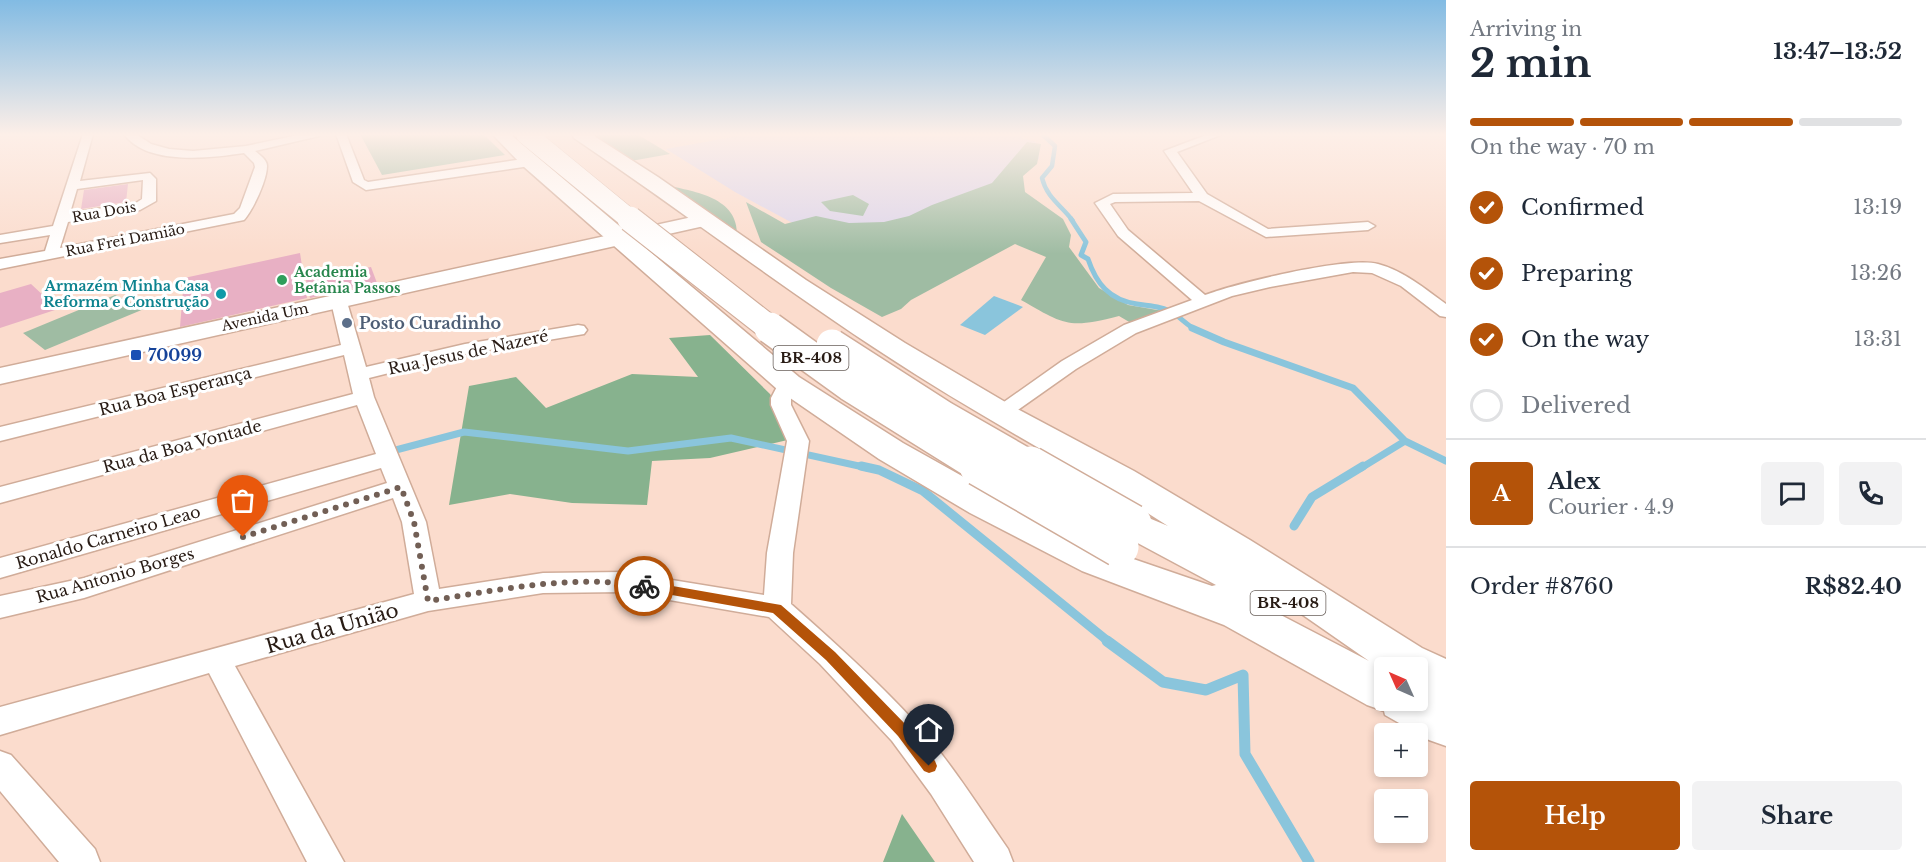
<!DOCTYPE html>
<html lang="en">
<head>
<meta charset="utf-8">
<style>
  body { margin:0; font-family:"Libre Baskerville",serif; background:#f2f2f3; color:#1f2937; height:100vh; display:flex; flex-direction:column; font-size:22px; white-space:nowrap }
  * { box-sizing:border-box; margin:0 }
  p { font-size:20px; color:#747a83 }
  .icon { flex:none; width:33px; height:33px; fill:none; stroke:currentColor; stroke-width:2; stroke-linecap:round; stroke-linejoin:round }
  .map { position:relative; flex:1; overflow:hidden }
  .sheet { display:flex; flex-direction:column; background:#fff; width:480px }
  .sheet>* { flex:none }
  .needle { width:39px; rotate:315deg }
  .controls { position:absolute; left:1374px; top:657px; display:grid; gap:12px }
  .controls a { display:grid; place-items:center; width:54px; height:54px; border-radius:6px; background:#fff; box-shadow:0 3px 9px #0003; font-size:30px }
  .pin { position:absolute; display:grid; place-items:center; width:51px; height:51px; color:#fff; margin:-62px -26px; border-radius:50% 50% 50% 0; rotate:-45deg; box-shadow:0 0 6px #0007 }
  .pin .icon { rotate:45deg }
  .courier { position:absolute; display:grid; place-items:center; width:60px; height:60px; margin:-30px; border:4px solid #b45309; border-radius:50%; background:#fff; color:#222; box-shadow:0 2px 8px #0007 }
  .head em { font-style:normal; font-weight:700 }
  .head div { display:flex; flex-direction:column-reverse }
  .head { display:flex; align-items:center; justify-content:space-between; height:102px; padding:0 24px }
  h1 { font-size:39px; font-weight:700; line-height:45px }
  .bar { display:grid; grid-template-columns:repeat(4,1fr); gap:9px 6px; align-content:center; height:72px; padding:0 24px }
  .bar i { height:8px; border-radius:4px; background:#e0e1e3 }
  .bar .current { background:#b45309 }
  .bar p { grid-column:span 4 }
  .line { display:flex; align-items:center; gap:15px; padding:0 24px; border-top:2px solid #e0e1e3 }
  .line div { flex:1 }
  .round { display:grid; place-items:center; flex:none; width:63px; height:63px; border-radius:6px; background:#f2f2f3 }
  ol { padding:0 24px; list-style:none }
  li { display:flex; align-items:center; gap:18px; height:66px }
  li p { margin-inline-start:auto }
  li .icon { padding:6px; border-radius:50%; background:#b45309; color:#fff; stroke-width:4 }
  li:last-child { color:#747a83 }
  li i { width:33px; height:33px; border:3px solid #e0e1e3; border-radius:50% }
  .primary-button { display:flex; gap:12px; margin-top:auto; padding:12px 24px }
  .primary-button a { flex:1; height:69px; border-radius:6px; background:#b45309; color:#fff; font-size:24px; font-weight:700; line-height:69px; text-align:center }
  .primary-button a+a { background:#f2f2f3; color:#1f2937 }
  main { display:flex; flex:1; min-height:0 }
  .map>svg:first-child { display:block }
  .industrial { fill:#dcd5eb }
  .green { fill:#9fbca3 }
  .forest { fill:#87b28e }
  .water { fill:#8ac5dc }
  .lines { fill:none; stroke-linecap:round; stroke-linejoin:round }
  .stream-far4 { stroke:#8ac5dc; stroke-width:4.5 }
  .stream-far3 { stroke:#8ac5dc; stroke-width:5 }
  .stream-far2 { stroke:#8ac5dc; stroke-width:7 }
  .stream-far1 { stroke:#8ac5dc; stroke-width:9 }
  .stream { stroke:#8ac5dc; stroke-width:11 }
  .building { fill:#e8b0c4 }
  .street-casing { stroke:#d0ac99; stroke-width:3 }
  .secondary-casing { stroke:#d0ac99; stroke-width:3 }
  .highway-casing { stroke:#d0ac99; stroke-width:3 }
  .street { fill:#fff; fill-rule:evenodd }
  .secondary { fill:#fff; fill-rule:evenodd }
  .highway { fill:#fff; fill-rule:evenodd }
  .highway-bridge-far3-casing { stroke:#d0ac99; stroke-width:21; stroke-linecap:butt }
  .highway-bridge-far2-casing { stroke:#d0ac99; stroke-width:27; stroke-linecap:butt }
  .highway-bridge-far1-casing { stroke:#d0ac99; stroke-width:34; stroke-linecap:butt }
  .highway-bridge-casing { stroke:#d0ac99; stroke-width:42; stroke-linecap:butt }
  .highway-bridge-far3 { stroke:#fff; stroke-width:20 }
  .highway-bridge-far2 { stroke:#fff; stroke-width:25 }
  .highway-bridge-far1 { stroke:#fff; stroke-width:31 }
  .highway-bridge { stroke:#fff; stroke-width:39 }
  .route { fill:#b45309 }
  .done { stroke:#725f55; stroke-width:6; stroke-dasharray:0 10.8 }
  .leisure-dot { fill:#2e9e5b; stroke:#fff; stroke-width:2 }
  .culture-dot { fill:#0f9aa8; stroke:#fff; stroke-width:2 }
  .service-dot { fill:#5c6f8a; stroke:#fff; stroke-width:2 }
  .transit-dot { fill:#1a4fb4; stroke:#fff; stroke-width:2 }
  .labels { text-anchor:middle; stroke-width:6; stroke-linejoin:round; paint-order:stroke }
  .far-street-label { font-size:14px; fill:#281b14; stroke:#fff }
  .far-leisure-label { font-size:14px; font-weight:bold; fill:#27864d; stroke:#fff; text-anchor:start }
  .far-culture-label { font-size:14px; font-weight:bold; fill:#0d838f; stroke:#fff; text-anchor:end }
  .shield { fill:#fff; stroke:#685f5a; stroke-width:1.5 }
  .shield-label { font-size:15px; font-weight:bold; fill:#281b14 }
  .service-label { font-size:16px; font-weight:bold; fill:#4e5e75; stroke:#fff; text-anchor:start }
  .street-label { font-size:16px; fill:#281b14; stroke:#fff }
  .transit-label { font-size:16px; font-weight:bold; fill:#164399; stroke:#fff; text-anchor:start }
  .near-street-label { font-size:20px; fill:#281b14; stroke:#fff }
</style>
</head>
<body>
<main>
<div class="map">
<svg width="1446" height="862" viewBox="0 0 1446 862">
  <rect width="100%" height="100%" fill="#fbdccd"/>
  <path class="industrial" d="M749,134H1023L1021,138L1036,142L1039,159L1017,169L876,268L735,192L666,149Z"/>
  <path class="green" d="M360,134H483L505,155L382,175Z
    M591,134H637L670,154L631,161Z
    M1027,142L1041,144L1037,164L1023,176L1025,192L1063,219L1071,235L1069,247L1099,288L1128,305L1163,311L1131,323L1119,316C1068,329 1065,325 1021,300L1046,257L1015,244L911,300L901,309L882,317L831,288L761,242L746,202L785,224L816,216L849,223L884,222L909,216L932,205L992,183Z
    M665,185C691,191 736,196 737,232Z
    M853,195L869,204L863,216L830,211L821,202Z
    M115,295L144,309L45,350L23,333Z"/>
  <path class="forest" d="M710,335L770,394L796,438L710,458L652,461L647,505L572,503L510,494L449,505L469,386L516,377L546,408L632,374L698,377L669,338Z
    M902,814L935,862H883Z"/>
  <path class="water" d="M994,296L1023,307L985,335L960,325Z"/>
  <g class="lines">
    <path class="stream-far4" d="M1042,134L1055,146L1052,166L1042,178C1047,198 1061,205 1073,221"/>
    <path class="stream-far3" d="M1071,219L1086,242L1081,255L1088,259C1096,283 1109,300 1137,304C1148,306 1163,306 1173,313C1181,318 1187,325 1196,330"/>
    <path class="stream-far2" d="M1192,328L1224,342L1353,388L1405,441L1446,461
      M392,451L464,432L628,451L731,438L868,468
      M1361,468L1405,441"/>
    <path class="stream-far1" d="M861,466L879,470L923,491L1109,642
      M1294,526L1312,497L1363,466"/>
    <path class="stream" d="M1107,641L1163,682L1206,690L1243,675L1245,754L1309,862"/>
  </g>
  <path class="building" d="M128,184L126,202L81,209L84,190Z
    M300,253L307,298L180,327L184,278Z
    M371,267L377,283L310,298L306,280Z
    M31,284L58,309L0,328V293Z"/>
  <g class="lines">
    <defs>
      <path id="street" d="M83,134H93L80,181L150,173L156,179V201L140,210L68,222L60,248L234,214L240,208L255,167L254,163L244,153C210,158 147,166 124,134H136L151,144L169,149L193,151L246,146L303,134H320L319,136L255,151C260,155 267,160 267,166C267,180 253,210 244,220L0,269V259L45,251L50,235L0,243V235L53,226ZM143,180L142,199L136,203L70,213L77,189Z
        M336,134H346L364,180L368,182L530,158L536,162L530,166L366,190L353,182Z
        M1209,134H1223L1177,152L1207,194L1268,229L1368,222L1375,226L1368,230L1266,237L1199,201L1115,202L1110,204L1128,230L1205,295C1237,283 1348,256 1378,264C1404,271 1425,289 1446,304V317L1440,316L1401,286L1372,273L1353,272L1270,287L1232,296L1136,333L1076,369L1008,417H994L991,413L994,409L1062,361L1124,325L1192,300L1118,236L1095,203L1113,194L1193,193L1164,151Z
        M339,297L347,302L366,367L465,344L578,325L584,326L587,330L584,334L578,335L465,354L369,378L374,397L426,522L439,589L543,573L623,572L764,595L767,553L787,441L771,405V398L781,379H795L798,383L791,398V405L809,441L793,553L791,604C833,641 875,679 913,720C949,759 978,806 1008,849L1013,862H974L931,794L892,741L820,664L769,617L623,592L543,593L428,611L235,666L344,862H307L209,673L0,735V707L414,594L402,522L393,498L84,598L0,618V596L84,578L387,483L381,468L0,578V558L376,454L357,405L0,503V487L353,394L344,355L0,441V427L341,345L331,302Z
        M0,751L11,755L95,849L100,862H59L0,791Z"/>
      <path id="secondary" d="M706,214L713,216L716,220L713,224L0,384V368Z"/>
      <path id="highway" d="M492,134H510L799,377L903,443L996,495L1110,551L1212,586L1216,585L1119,533L1113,524L1119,515L1132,511L1168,526C1075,466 976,415 884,354C778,285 678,208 574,138L572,134H591L658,177L806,280L905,343L1012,406L1134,471L1250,540L1422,648L1446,659V746L1429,740L1385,715L1384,711L1367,705L1224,625L1082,571L970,513L879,459L777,389L523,166ZM1290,606L1369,661L1275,612ZM1384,668H1418V700H1384Z"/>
    </defs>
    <use href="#street" class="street-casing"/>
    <use href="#secondary" class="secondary-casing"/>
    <use href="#highway" class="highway-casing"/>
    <use href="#street" class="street"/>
    <use href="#secondary" class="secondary"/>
    <use href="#highway" class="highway"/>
    <defs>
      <path id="highway-bridge-far3" d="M526,134L632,221"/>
      <path id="highway-bridge-far2" d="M630,219L772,330"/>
      <path id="highway-bridge-far1" d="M770,328L849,385L982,468
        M832,345L944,417L1033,468"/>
      <path id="highway-bridge" d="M979,466L1119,547
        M1030,466L1132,524"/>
    </defs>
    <use href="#highway-bridge-far3" class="highway-bridge-far3-casing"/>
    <use href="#highway-bridge-far2" class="highway-bridge-far2-casing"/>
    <use href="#highway-bridge-far1" class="highway-bridge-far1-casing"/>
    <use href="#highway-bridge" class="highway-bridge-casing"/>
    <use href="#highway-bridge-far3" class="highway-bridge-far3"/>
    <use href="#highway-bridge-far2" class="highway-bridge-far2"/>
    <use href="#highway-bridge-far1" class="highway-bridge-far1"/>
    <use href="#highway-bridge" class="highway-bridge"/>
  </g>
  <linearGradient id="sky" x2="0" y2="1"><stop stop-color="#82bbe3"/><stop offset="0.53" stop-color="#fdefe8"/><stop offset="1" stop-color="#fdefe8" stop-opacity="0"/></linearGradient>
  <rect width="1446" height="254" fill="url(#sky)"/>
  <path class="route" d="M644,581L781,605L835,652L908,727L935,761L937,766L935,771L929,773L924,771L898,736L826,660L773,613L644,590L638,586Z"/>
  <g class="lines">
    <path class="done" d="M243,537L401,487L414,522L428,601C499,590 572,574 644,586"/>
  </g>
  <circle class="leisure-dot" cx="282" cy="280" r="6"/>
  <circle class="culture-dot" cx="221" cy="294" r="6"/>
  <circle class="service-dot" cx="347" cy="323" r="6"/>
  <rect class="transit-dot" x="130" y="349" width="12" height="12" rx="3"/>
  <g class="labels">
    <g class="far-street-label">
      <text transform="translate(104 212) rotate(-10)" y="5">Rua Dois</text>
      <text transform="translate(125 240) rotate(-11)" y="5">Rua Frei Damião</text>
      <text transform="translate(265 317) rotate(-12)" y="5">Avenida Um</text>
    </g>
    <g class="far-leisure-label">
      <text x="294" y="277">Academia<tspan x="294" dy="16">Betânia Passos</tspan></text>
    </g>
    <g class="far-culture-label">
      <text x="209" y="291">Armazém Minha Casa<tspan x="209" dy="16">Reforma e Construção</tspan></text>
    </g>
    <g class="shield">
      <rect x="773.5" y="346" width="75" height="24" rx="4.5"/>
      <rect x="1250.5" y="591" width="75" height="24" rx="4.5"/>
    </g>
    <g class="shield-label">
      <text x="811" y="363">BR-408</text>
      <text x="1288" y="608">BR-408</text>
    </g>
    <g class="service-label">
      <text x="359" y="329">Posto Curadinho</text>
    </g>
    <g class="street-label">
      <text transform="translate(468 352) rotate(-12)" y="6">Rua Jesus de Nazeré</text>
      <text transform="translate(175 391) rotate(-14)" y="6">Rua Boa Esperança</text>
      <text transform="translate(182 446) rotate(-15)" y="6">Rua da Boa Vontade</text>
      <text transform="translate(108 537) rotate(-16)" y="6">Ronaldo Carneiro Leao</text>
      <text transform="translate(115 575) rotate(-16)" y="6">Rua Antonio Borges</text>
    </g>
    <g class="transit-label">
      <text x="148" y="361">70099</text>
    </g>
    <g class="near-street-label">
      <text transform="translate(332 628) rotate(-16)" y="7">Rua da União</text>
    </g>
  </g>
</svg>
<div class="controls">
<a><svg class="needle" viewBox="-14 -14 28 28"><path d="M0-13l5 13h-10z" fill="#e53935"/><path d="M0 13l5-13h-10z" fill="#747a83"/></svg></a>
<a>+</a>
<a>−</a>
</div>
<div class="pin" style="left:243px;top:537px;background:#ea580c"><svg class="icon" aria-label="bag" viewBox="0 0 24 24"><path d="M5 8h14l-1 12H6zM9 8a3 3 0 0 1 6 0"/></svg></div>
<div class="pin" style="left:929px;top:766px;background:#1f2937"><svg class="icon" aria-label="home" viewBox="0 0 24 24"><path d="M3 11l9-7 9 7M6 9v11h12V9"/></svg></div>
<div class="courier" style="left:644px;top:586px"><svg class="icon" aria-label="bike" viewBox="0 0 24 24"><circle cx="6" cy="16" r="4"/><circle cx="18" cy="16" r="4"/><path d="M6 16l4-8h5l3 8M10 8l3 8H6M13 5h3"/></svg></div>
</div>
<section class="sheet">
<div class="head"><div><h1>2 min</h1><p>Arriving in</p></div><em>13:47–13:52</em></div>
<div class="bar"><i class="current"></i><i class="current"></i><i class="current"></i><i></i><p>On the way · 70 m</p></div>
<ol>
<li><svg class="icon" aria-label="check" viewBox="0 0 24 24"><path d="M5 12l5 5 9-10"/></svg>Confirmed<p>13:19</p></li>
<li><svg class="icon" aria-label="check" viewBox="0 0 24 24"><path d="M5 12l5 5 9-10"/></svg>Preparing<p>13:26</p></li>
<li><svg class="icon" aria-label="check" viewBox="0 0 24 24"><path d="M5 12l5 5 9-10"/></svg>On the way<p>13:31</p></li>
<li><i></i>Delivered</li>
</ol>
<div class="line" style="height:108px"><b class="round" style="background:#b45309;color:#fff">A</b><div><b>Alex</b><p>Courier · 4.9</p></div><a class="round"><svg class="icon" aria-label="chat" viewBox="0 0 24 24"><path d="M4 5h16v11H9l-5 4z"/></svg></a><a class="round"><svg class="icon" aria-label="phone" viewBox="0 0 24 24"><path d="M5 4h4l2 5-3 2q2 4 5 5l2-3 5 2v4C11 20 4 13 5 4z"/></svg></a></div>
<div class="line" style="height:78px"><div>Order #8760</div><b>R$82.40</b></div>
<div class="primary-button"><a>Help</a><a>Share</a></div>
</section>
</main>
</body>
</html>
